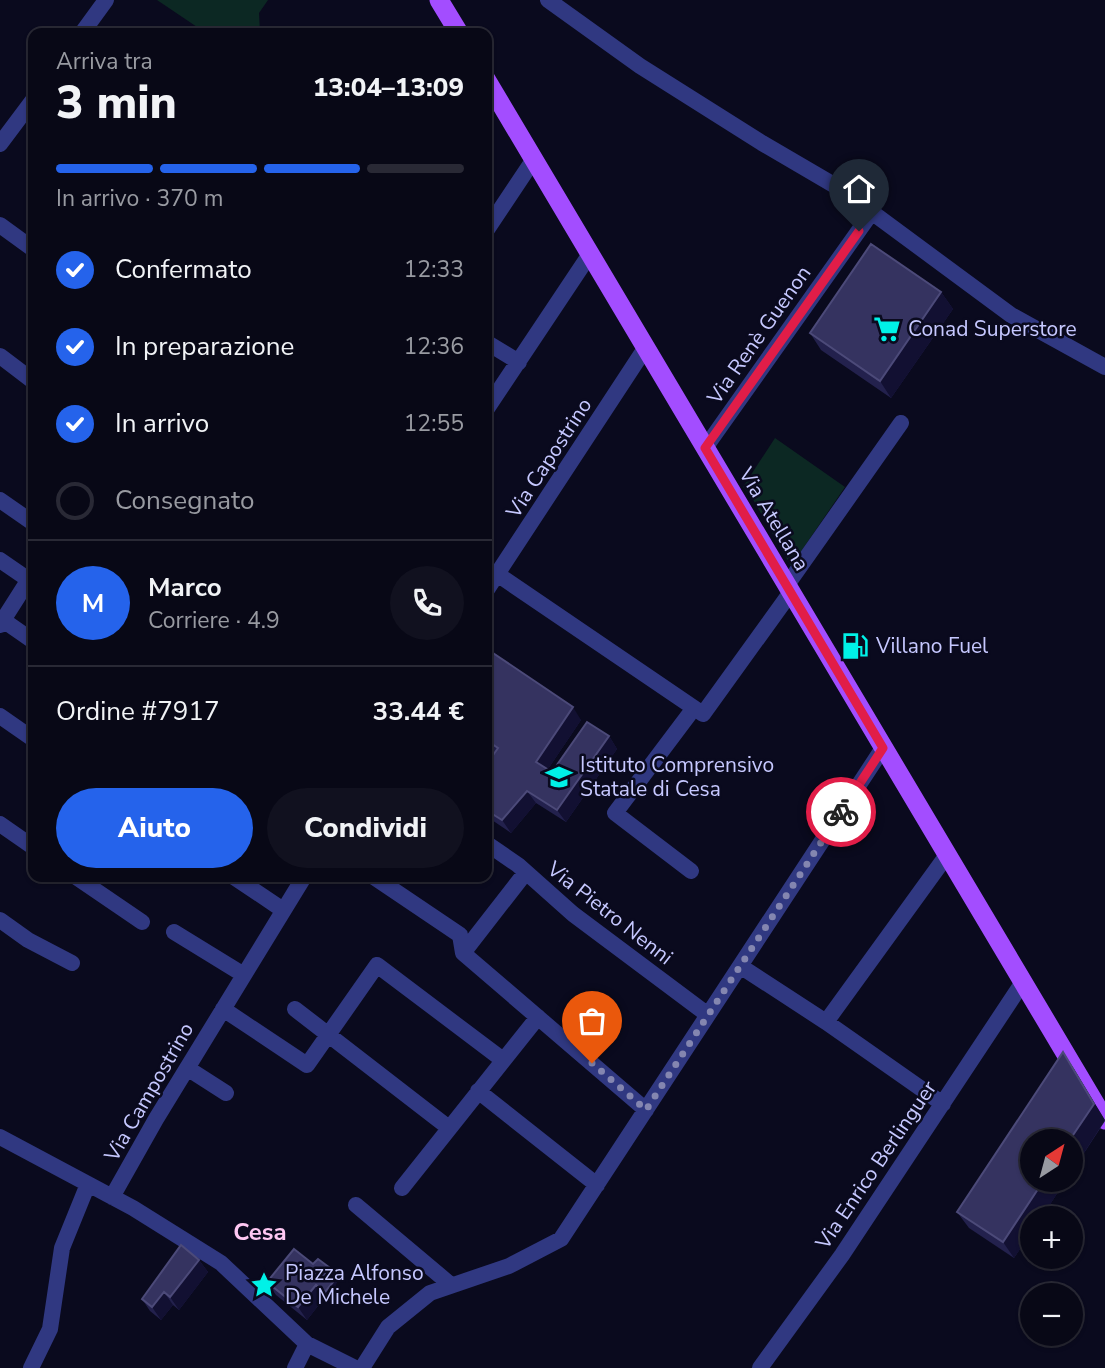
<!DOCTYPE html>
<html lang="it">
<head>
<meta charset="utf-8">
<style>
  body { margin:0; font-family:"Nunito Sans",sans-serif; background:#11111f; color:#f1f3f6; height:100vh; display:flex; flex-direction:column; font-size:26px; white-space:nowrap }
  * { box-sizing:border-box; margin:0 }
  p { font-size:23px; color:#989aa1 }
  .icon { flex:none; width:38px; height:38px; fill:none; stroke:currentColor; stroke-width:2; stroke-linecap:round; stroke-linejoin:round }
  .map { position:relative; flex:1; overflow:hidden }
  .drawer { position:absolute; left:28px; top:28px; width:464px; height:854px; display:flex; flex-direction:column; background:#080816; border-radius:14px; box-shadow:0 2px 5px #0004,0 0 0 2px #292935 }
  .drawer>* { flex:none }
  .needle { width:46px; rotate:36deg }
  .controls { position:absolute; left:1020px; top:1129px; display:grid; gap:14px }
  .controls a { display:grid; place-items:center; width:63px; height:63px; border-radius:50%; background:#080816; box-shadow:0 2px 5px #0004,0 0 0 2px #292935; font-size:35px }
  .pin { position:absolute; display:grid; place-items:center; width:60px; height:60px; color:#fff; margin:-72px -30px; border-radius:50% 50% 50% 0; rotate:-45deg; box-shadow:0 0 7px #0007 }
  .pin .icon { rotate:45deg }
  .courier { position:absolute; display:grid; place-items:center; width:70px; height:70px; margin:-35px; border:5px solid #e11d48; border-radius:50%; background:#fff; color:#222; box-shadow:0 2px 9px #0007 }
  .summary em { font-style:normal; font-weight:800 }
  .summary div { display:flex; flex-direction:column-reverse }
  .summary { display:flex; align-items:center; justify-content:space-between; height:119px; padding:0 28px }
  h1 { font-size:46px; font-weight:800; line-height:52px }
  .bar { display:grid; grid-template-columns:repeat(4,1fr); gap:10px 7px; align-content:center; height:84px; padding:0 28px }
  .bar i { height:9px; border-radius:5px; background:#292935 }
  .bar .active { background:#2563eb }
  .bar p { grid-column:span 4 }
  .line { display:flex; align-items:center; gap:18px; padding:0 28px; border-top:2px solid #292935 }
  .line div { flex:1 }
  .round { display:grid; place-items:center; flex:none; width:74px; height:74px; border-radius:37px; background:#11111f }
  ol { padding:0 28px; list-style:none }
  li { display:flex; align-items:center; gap:21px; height:77px }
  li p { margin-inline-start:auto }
  li .icon { padding:7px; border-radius:50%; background:#2563eb; color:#fff; stroke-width:4 }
  li:last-child { color:#989aa1 }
  li i { width:38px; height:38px; border:4px solid #292935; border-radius:50% }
  .action { display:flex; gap:14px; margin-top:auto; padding:14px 28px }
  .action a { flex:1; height:80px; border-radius:42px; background:#2563eb; color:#fff; font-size:28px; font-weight:800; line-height:80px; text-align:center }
  .action a+a { background:#11111f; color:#f1f3f6 }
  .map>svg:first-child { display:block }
  .green { fill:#0c2823 }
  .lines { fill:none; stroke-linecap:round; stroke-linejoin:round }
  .minor { stroke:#303881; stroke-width:16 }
  .major { stroke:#a34dff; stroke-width:19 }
  .wall { fill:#23214d }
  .shaded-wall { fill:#121032 }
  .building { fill:#353360; stroke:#4c4a79; stroke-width:2 }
  .done { stroke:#8486b0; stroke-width:7; stroke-dasharray:0 12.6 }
  .route { stroke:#e11d48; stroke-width:9 }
  .labels { text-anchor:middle; stroke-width:5; stroke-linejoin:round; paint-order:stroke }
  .poi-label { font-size:21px; fill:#c6c8ff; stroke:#0a0a1e; text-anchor:start }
  .street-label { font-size:21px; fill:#c6c8ff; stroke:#0a0a1e }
  .quarter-label { font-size:24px; font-weight:bold; fill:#ffc8f3; stroke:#0a0a1e }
</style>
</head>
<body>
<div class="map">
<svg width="1105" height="1368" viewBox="0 0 1105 1368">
  <rect width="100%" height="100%" fill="#0a0a1e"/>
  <path class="green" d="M157,0H268L259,13L260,33H206Z
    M775,438L845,487L791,566L751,496L743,487Z"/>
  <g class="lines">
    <path class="minor" d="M548,0L640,66L762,143L839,188L1011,315L1105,367
      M82,33L106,0
      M0,144L33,100
      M0,225L33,249
      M486,231L534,159
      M486,342L519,362
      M0,356L33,381
      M486,410L590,254
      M705,448L872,212
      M0,500L33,523
      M0,560L29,580
      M497,574L703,714L791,592
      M787,585L901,423
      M486,591L646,347
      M3,620L33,641
      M0,625L33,573
      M0,716L33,739
      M0,824L33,847
      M486,843L518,865L573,914L708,1015
      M691,871L615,813L694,708
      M76,877L142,922
      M234,877L283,910
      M374,877L460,935L463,953L646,1110
      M0,920L28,940L72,963
      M174,932L244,975
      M463,953L526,872
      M740,966L826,1022L943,1104
      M223,1009L307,1065L377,965L503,1060
      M295,1009L449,1128
      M826,1022L947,855
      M187,1068L226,1093
      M478,1091L597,1185
      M0,1137L133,1208L221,1263L307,1344L355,1368
      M402,1188L538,1017
      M112,1197L156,1119L304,877
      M356,1205L451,1285
      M31,1368L50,1329L62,1248L88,1184
      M295,1368L307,1344
      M362,1368L388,1327L430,1293L509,1266L561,1239L883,748
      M760,1368L842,1255L1023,982"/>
    <path class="major" d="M439,0L459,33
      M486,79L1105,1120"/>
  </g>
  <path class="wall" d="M941,292L953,309L891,398L821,350L810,333Z
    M486,650L581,720L548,769L552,772L609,736L617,749L566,822L536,803L511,833L486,816V765L495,752L486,746Z
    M1063,1052L1074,1069L1105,1121L1071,1173V1141L1066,1180L1041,1218H1032V1231L1014,1258L969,1228L957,1212Z
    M199,1260L208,1272L179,1310L173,1305L161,1320L150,1311L142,1299Z
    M313,1264L330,1268L338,1281L335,1285L342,1294L334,1304L325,1297L307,1320L276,1295L267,1282Z"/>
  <path class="shaded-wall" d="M941,292L953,309L891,398L880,381Z
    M573,707L581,720L544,775L536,762Z
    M609,736L617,749L566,822L557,810Z
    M527,791L536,803L511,833L502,820Z
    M1063,1052L1074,1069L1105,1120L1071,1173V1141H1069Z
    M1044,1180H1066L1041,1218H1032V1231L1014,1258L1003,1242Z
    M199,1260L208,1272L179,1310L170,1297Z
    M330,1268L338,1281L335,1285L342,1294L334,1304L325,1292V1275Z
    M316,1285L325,1297L307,1320L298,1307Z
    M164,1292L173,1305L161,1320L152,1307Z"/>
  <path class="building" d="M871,244L941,292L880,381L810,333Z
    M487,649L573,707L536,762L552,772L587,722L609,736L557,810L527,791L502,820L486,810V765L498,748L486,740Z
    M1063,1052L1094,1104L1069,1141H1032V1180H1044L1003,1242L957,1212Z
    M181,1245L199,1260L170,1297L164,1292L152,1307L142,1299Z
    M294,1249L313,1264L318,1259L330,1268L325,1275L333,1282L325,1292L316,1285L298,1307L267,1282Z"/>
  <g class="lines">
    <path class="done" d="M592,1063L646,1110L841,812"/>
    <path class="route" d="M841,812L883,748L705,448L859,231"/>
  </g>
  <defs>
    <symbol id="supermarket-bare" viewBox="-9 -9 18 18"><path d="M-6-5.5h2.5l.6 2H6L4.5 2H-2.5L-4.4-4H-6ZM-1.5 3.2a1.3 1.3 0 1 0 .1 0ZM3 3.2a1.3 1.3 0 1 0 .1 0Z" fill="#00f1e7" stroke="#0a0a1e" stroke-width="2.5" paint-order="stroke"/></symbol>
    <symbol id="fuel-bare" viewBox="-9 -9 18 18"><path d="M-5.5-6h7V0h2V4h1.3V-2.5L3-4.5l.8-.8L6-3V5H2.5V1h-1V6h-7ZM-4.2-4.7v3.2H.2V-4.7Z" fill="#00f1e7" stroke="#0a0a1e" stroke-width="2.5" paint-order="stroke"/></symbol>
    <symbol id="school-bare" viewBox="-9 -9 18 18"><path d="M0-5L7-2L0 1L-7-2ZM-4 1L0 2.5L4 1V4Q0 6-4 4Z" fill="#00f1e7" stroke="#0a0a1e" stroke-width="2.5" paint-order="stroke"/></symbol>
    <symbol id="sight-bare" viewBox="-9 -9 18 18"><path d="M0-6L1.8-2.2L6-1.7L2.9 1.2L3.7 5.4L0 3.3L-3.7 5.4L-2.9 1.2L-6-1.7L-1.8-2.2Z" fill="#00f1e7" stroke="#0a0a1e" stroke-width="2.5" paint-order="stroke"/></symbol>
  </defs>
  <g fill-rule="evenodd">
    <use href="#supermarket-bare" x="868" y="310" width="38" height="38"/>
    <use href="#fuel-bare" x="836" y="627" width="38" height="38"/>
    <use href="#school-bare" x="540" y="758" width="38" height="38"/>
    <use href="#sight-bare" x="245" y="1266" width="38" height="38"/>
  </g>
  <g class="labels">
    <g class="poi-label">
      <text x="908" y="336">Conad Superstore</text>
      <text x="876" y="653">Villano Fuel</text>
      <text x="580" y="772">Istituto Comprensivo<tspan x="580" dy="24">Statale di Cesa</tspan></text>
      <text x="285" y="1280">Piazza Alfonso<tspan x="285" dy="24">De Michele</tspan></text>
    </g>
    <g class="street-label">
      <text transform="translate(759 335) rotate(-55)" y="7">Via Renè Guenon</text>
      <text transform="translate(549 458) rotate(-57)" y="7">Via Capostrino</text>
      <text transform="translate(774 519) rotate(59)" y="7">Via Atellana</text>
      <text transform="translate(610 913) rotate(38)" y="7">Via Pietro Nenni</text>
      <text transform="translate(149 1092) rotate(-60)" y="7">Via Campostrino</text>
      <text transform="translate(876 1165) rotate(-56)" y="7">Via Enrico Berlinguer</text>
    </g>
    <g class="quarter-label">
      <text x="260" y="1240">Cesa</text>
    </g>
  </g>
</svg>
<div class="controls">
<a><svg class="needle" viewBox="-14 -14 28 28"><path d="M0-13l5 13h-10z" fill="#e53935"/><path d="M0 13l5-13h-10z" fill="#989aa1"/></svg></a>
<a>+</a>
<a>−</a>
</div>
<div class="pin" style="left:592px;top:1063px;background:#ea580c"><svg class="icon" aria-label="bag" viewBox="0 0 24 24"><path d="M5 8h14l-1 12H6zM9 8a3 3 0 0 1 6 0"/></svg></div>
<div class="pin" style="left:859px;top:231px;background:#1f2937"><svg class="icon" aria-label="home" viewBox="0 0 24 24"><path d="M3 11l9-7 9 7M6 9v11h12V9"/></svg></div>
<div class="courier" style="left:841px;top:812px"><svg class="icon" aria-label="bike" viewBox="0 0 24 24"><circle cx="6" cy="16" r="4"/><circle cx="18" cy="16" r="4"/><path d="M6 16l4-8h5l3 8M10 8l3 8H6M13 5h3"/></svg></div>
<section class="drawer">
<div class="summary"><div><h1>3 min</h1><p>Arriva tra</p></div><em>13:04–13:09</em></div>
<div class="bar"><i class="active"></i><i class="active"></i><i class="active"></i><i></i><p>In arrivo · 370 m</p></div>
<ol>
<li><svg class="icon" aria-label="check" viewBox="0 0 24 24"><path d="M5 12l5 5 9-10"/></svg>Confermato<p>12:33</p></li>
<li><svg class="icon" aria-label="check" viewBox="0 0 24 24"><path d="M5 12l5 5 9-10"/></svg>In preparazione<p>12:36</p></li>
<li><svg class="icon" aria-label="check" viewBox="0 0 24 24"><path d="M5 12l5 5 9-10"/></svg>In arrivo<p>12:55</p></li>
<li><i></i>Consegnato</li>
</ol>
<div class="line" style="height:126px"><b class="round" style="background:#2563eb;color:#fff">M</b><div><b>Marco</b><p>Corriere · 4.9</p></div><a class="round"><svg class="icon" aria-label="phone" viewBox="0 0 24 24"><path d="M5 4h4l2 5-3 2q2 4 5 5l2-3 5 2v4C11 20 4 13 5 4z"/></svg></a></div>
<div class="line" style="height:91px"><div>Ordine #7917</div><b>33.44 €</b></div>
<div class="action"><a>Aiuto</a><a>Condividi</a></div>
</section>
</div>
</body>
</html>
